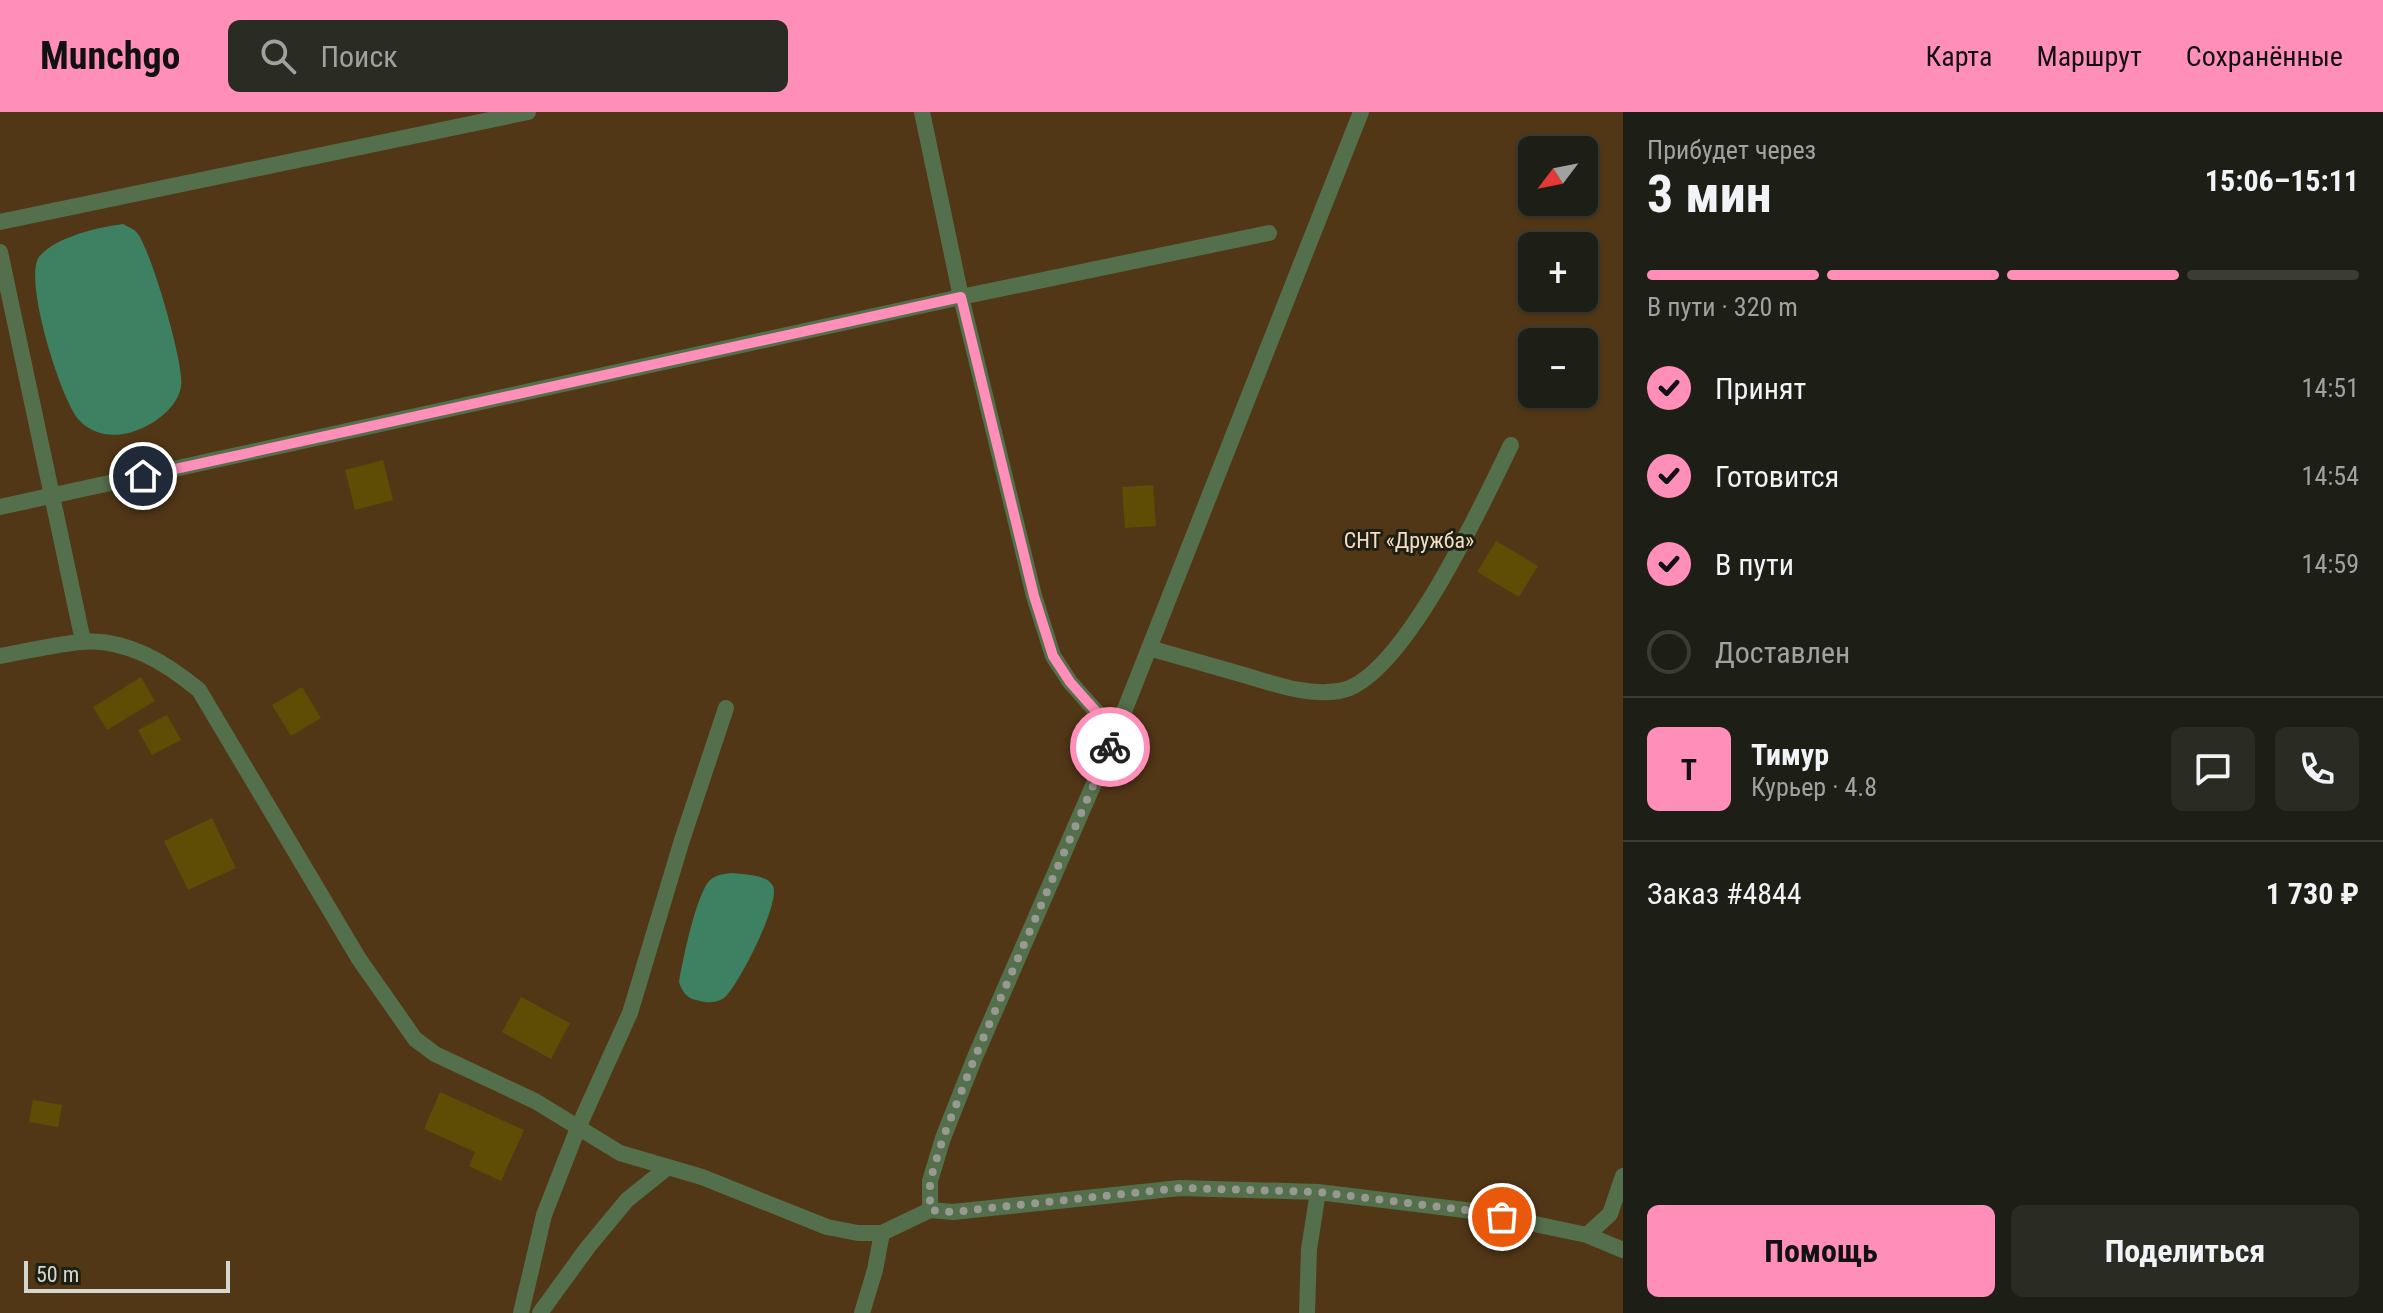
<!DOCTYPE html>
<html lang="ru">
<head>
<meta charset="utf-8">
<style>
  body { margin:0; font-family:"Roboto Condensed",sans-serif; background:#2a2c23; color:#f1f3f6; height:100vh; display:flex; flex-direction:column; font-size:30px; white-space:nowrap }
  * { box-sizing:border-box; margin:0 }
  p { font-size:26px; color:#a0a2a1 }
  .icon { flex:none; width:44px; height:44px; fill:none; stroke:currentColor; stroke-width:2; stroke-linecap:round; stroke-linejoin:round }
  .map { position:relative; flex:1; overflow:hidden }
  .details { display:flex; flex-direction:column; background:#1d1f16; width:760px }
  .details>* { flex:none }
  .needle { width:52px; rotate:238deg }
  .buttons { position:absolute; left:1518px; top:24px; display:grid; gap:16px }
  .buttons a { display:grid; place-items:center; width:80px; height:80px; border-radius:12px; background:#1d1f16; box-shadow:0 2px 6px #0004,0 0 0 2px #3b3d35; font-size:40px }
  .scale { position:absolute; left:24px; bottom:20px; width:206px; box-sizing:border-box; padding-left:8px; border:4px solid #d5d6ce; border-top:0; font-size:22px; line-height:28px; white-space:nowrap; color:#d5d6ce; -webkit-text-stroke:6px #1e2014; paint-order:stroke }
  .pin { position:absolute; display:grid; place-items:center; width:68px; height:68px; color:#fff; margin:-34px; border:4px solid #fff; border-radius:50%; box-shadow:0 2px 8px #0007 }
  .courier { position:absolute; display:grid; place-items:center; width:80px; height:80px; margin:-40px; border:6px solid #ff8eb9; border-radius:50%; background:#fff; color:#222; box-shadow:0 2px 10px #0007 }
  .overview em { font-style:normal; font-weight:700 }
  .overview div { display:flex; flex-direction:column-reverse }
  .overview { display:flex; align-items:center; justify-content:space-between; height:136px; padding:0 24px }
  h1 { font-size:52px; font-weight:700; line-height:60px }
  .bar { display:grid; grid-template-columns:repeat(4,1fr); gap:12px 8px; align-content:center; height:96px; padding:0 24px }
  .bar i { height:10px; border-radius:6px; background:#3b3d35 }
  .bar .active { background:#ff8eb9 }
  .bar p { grid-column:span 4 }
  .line { display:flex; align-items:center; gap:20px; padding:0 24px; border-top:2px solid #3b3d35 }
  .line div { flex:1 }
  .round { display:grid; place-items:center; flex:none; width:84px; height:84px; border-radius:12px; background:#2a2c23 }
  ol { padding:0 24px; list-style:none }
  li { display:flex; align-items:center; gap:24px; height:88px }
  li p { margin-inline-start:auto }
  li .icon { padding:8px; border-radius:50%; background:#ff8eb9; color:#111; stroke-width:4 }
  li:last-child { color:#a0a2a1 }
  li i { width:44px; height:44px; border:4px solid #3b3d35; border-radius:50% }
  .button { display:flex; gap:16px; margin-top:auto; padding:16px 24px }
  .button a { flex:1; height:92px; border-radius:12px; background:#ff8eb9; color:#111; font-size:32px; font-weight:700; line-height:92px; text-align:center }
  .button a+a { background:#2a2c23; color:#f1f3f6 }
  header { display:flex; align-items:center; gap:48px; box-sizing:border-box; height:112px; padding:0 40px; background:#ff8eb9; color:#111 }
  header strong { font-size:38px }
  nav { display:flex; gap:44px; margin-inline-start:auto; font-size:28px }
  .search { width:560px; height:72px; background:#2a2c23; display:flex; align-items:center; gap:20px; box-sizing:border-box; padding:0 28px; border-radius:12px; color:#a0a2a1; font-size:30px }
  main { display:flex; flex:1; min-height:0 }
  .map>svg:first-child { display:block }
  .green { fill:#523717; fill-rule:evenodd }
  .water { fill:#3d8062 }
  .building { fill:#5f4c05 }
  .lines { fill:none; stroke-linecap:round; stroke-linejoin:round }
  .lane { stroke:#546f4b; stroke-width:16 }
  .street { stroke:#546f4b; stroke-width:16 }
  .done { stroke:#989990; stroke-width:8; stroke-dasharray:0 14.4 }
  .route { stroke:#ff8eb9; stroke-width:10 }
  .labels { text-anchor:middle; stroke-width:6; stroke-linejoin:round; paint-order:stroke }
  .park-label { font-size:22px; fill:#f7dcc2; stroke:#1e2014 }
</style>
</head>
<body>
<header>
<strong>Munchgo</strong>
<div class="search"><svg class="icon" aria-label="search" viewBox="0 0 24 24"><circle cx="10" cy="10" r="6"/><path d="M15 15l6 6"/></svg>Поиск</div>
<nav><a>Карта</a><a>Маршрут</a><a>Сохранённые</a></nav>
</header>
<main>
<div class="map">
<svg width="1623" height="1201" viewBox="0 0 1623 1201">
  <rect width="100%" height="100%" fill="#27291d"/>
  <path class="green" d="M0,0H1623V1201H0ZM1532,38H1584V90H1532ZM1532,134H1584V186H1532ZM1532,230H1584V282H1532Z"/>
  <path class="water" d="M123,112C128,115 135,117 138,122C151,139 185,254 181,274C180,282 176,289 171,295C149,320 105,336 79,308C61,288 23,167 39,145C55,125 99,115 123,112Z
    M733,761C746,763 766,762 773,774C781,790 738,875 724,886C716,891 709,891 700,889C688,887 683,882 679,870C683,847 695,787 709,769C716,762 724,762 733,761Z"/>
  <path class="building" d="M383,348L393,388L355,398L345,358Z
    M1153,373L1156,414L1125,416L1122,375Z
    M1496,429L1538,454L1519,485L1477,460Z
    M141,565L155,589L107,618L93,595Z
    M302,575L321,606L291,624L272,593Z
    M167,603L181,628L152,643L138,618Z
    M212,706L236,756L188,778L164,729Z
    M521,885L570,911L551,947L502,920Z
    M440,980L524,1018L501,1069L469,1054L475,1040L424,1017Z
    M33,988L62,993L58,1015L29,1010Z"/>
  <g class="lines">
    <path class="lane" d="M922,0L961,185L1034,484L1053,544L1070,570L1101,605L1112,630
      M0,110L528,0
      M0,140L83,529
      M0,395L961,185L1269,121
      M1149,536C1181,545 1212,554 1244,563C1275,572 1306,584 1339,579C1402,570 1484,388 1511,333
      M0,544C27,539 53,533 80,530C125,525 166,551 199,578L359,847L415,927L435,942L535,989L620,1041L702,1065L827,1115L858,1121H882L930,1098L953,1100L1180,1076L1318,1080L1473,1099L1587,1123L1623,1138
      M1587,1123L1610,1102L1623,1064
      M521,1201L544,1103L578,1016L630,901L682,728L726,596
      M540,1201L588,1135L627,1088L668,1055
      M862,1201L875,1158L882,1121
      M1307,1201L1309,1137L1318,1080"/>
    <path class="street" d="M930,1098V1069L943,1026L975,945L1112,630L1361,0"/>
  </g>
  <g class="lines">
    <path class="done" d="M1110,635L975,945L943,1026L930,1069V1098L953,1100L1180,1076L1318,1080L1473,1099L1502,1105"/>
    <path class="route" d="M143,364L961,185L1034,484L1053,544L1070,570L1101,605L1112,630L1110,635"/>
  </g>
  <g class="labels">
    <g class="park-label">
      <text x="1409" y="436">СНТ «Дружба»</text>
    </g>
  </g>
</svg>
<div class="buttons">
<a><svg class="needle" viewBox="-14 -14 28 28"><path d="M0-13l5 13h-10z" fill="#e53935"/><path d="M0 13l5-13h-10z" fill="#a0a2a1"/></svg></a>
<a>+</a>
<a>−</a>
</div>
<div class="scale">50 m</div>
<div class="pin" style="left:1502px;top:1105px;background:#ea580c"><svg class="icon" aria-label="bag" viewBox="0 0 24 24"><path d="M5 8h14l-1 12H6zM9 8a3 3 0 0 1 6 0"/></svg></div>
<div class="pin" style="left:143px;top:364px;background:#1f2937"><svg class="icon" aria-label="home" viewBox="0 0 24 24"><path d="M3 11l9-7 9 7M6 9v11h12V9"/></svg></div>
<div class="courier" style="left:1110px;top:635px"><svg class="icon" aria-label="bike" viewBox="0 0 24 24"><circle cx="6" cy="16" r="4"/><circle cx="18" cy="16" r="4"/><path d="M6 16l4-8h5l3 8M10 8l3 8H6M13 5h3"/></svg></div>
</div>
<section class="details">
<div class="overview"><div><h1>3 мин</h1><p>Прибудет через</p></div><em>15:06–15:11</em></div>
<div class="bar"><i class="active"></i><i class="active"></i><i class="active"></i><i></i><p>В пути · 320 m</p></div>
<ol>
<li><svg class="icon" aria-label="check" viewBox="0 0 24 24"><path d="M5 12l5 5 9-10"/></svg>Принят<p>14:51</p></li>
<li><svg class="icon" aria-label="check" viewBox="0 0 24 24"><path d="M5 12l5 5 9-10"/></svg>Готовится<p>14:54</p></li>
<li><svg class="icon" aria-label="check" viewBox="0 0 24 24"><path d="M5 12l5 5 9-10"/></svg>В пути<p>14:59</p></li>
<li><i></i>Доставлен</li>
</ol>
<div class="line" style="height:144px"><b class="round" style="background:#ff8eb9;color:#111">Т</b><div><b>Тимур</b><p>Курьер · 4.8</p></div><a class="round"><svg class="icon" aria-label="chat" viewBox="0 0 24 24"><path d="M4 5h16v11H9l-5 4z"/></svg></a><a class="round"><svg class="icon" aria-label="phone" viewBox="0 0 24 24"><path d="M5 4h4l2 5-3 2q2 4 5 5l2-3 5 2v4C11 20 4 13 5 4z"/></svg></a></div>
<div class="line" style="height:104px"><div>Заказ #4844</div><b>1 730 ₽</b></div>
<div class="button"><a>Помощь</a><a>Поделиться</a></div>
</section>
</main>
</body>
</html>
